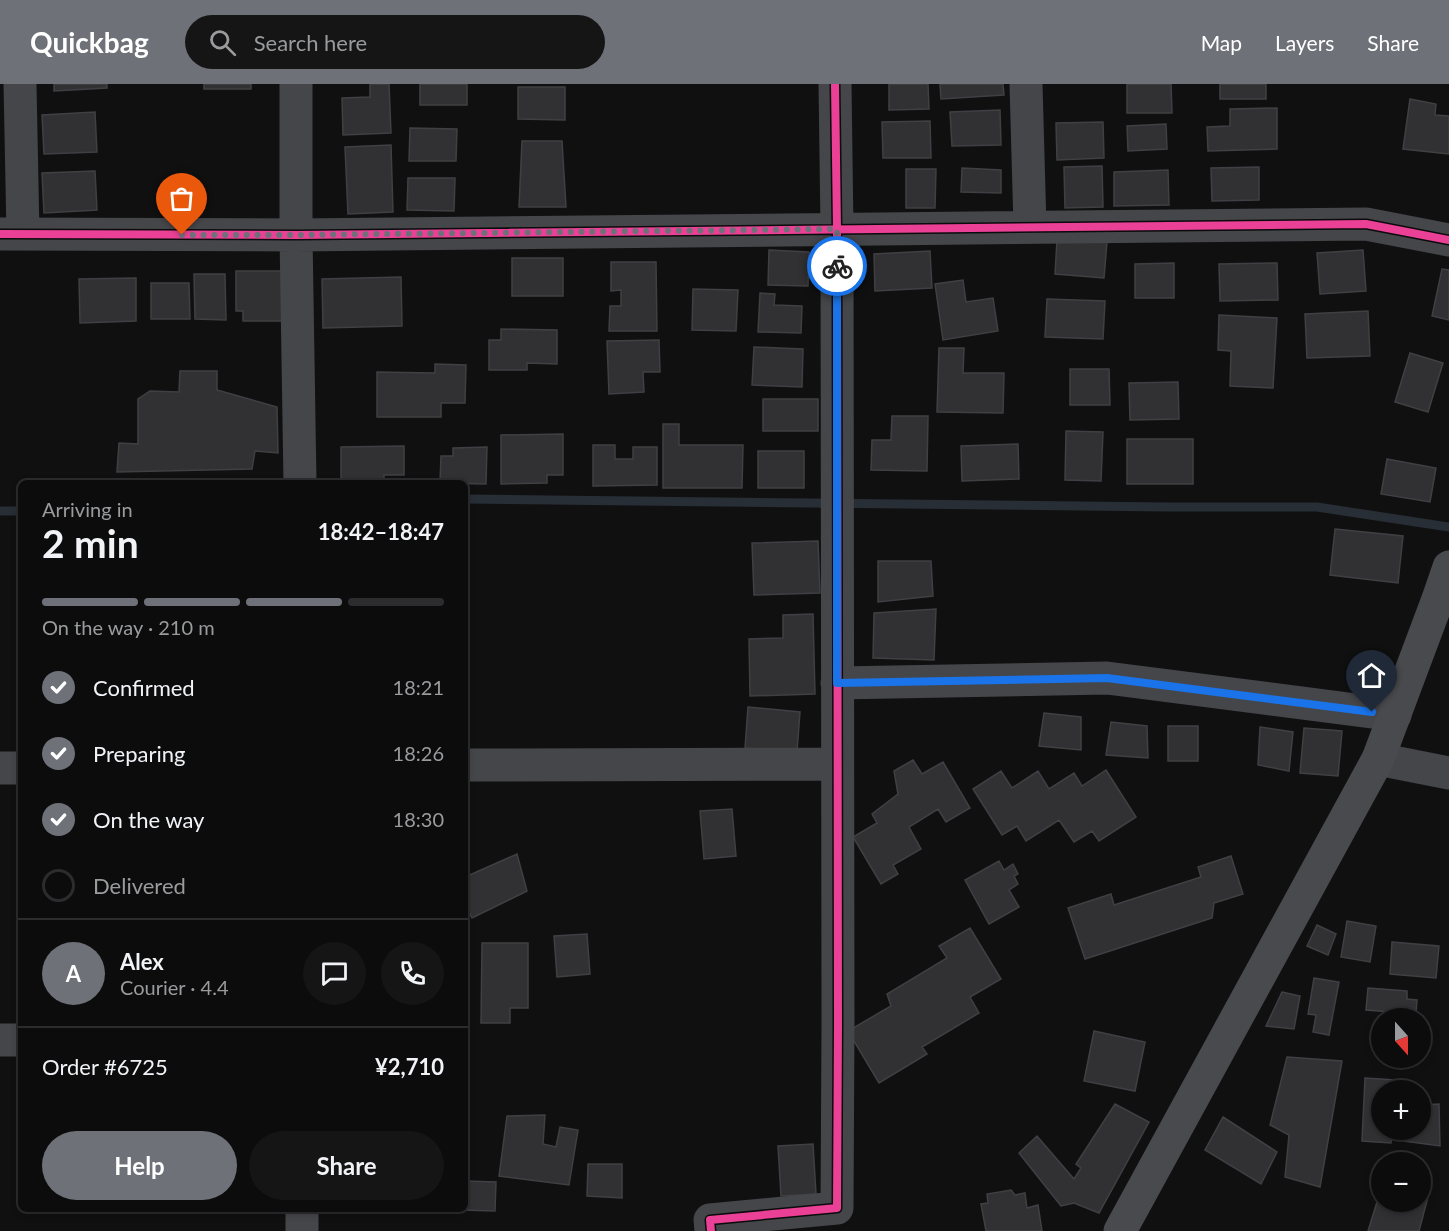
<!DOCTYPE html>
<html lang="en">
<head>
<meta charset="utf-8">
<style>
  body { margin:0; font-family:Lato,sans-serif; background:#151516; color:#f1f3f6; height:100vh; display:flex; flex-direction:column; font-size:22px; white-space:nowrap }
  * { box-sizing:border-box; margin:0 }
  p { font-size:20px; color:#9a9b9d }
  .icon { flex:none; width:33px; height:33px; fill:none; stroke:currentColor; stroke-width:2; stroke-linecap:round; stroke-linejoin:round }
  .map { position:relative; flex:1; overflow:hidden }
  .panel { position:absolute; left:18px; top:396px; width:450px; height:732px; display:flex; flex-direction:column; background:#0c0c0d; border-radius:9px; box-shadow:0 3px 9px #0003,0 0 0 2px #2c2c2e }
  .panel>* { flex:none }
  .needle { width:39px; rotate:159deg }
  .fabs { position:absolute; left:1371px; top:924px; display:grid; gap:12px }
  .fabs a { display:grid; place-items:center; width:60px; height:60px; border-radius:50%; background:#0c0c0d; box-shadow:0 3px 9px #0003,0 0 0 2px #2c2c2e; font-size:30px }
  .pin { position:absolute; display:grid; place-items:center; width:51px; height:51px; color:#fff; margin:-62px -26px; border-radius:50% 50% 50% 0; rotate:-45deg; box-shadow:0 0 6px #0007 }
  .pin .icon { rotate:45deg }
  .courier { position:absolute; display:grid; place-items:center; width:60px; height:60px; margin:-30px; border:4px solid #1a73e8; border-radius:50%; background:#fff; color:#222; box-shadow:0 2px 8px #0007 }
  .summary em { font-style:normal; font-weight:700 }
  .summary div { display:flex; flex-direction:column-reverse }
  .summary { display:flex; align-items:center; justify-content:space-between; height:102px; padding:0 24px }
  h1 { font-size:39px; font-weight:700; line-height:45px }
  .bar { display:grid; grid-template-columns:repeat(4,1fr); gap:9px 6px; align-content:center; height:72px; padding:0 24px }
  .bar i { height:8px; border-radius:4px; background:#2c2c2e }
  .bar .on { background:#6f7179 }
  .bar p { grid-column:span 4 }
  .line { display:flex; align-items:center; gap:15px; padding:0 24px; border-top:2px solid #2c2c2e }
  .line div { flex:1 }
  .round { display:grid; place-items:center; flex:none; width:63px; height:63px; border-radius:32px; background:#151516 }
  ol { padding:0 24px; list-style:none }
  li { display:flex; align-items:center; gap:18px; height:66px }
  li p { margin-inline-start:auto }
  li .icon { padding:6px; border-radius:50%; background:#6f7179; color:#fff; stroke-width:4 }
  li:last-child { color:#9a9b9d }
  li i { width:33px; height:33px; border:3px solid #2c2c2e; border-radius:50% }
  .primary-button { display:flex; gap:12px; margin-top:auto; padding:12px 24px }
  .primary-button a { flex:1; height:69px; border-radius:36px; background:#6f7179; color:#fff; font-size:24px; font-weight:700; line-height:69px; text-align:center }
  .primary-button a+a { background:#151516; color:#f1f3f6 }
  header { display:flex; align-items:center; gap:36px; box-sizing:border-box; height:84px; padding:0 30px; background:#6f7179; color:#fff }
  header strong { font-size:28px }
  nav { display:flex; gap:33px; margin-inline-start:auto; font-size:21px }
  .search { width:420px; height:54px; background:#151516; display:flex; align-items:center; gap:15px; box-sizing:border-box; padding:0 21px; border-radius:33px; color:#9a9b9d; font-size:22px }
  .map>svg:first-child { display:block }
  .lines { fill:none; stroke-linecap:round; stroke-linejoin:round }
  .stream { stroke:#282e35; stroke-width:9 }
  .building { fill:#313133; stroke:#404044; stroke-width:1.5 }
  .street { stroke:#454649; stroke-width:33 }
  .secondary { stroke:#494a4d; stroke-width:33 }
  .cycleway-casing { stroke:#0b0b0c; stroke-width:11 }
  .cycleway { stroke:#ea4096; stroke-width:8 }
  .done { stroke:#6f7179; stroke-width:6; stroke-dasharray:0 10.8 }
  .route { stroke:#1a73e8; stroke-width:8 }
</style>
</head>
<body>
<header>
<strong>Quickbag</strong>
<div class="search"><svg class="icon" aria-label="search" viewBox="0 0 24 24"><circle cx="10" cy="10" r="6"/><path d="M15 15l6 6"/></svg>Search here</div>
<nav><a>Map</a><a>Layers</a><a>Share</a></nav>
</header>
<div class="map">
<svg width="1449" height="1147" viewBox="0 0 1449 1147">
  <rect width="100%" height="100%" fill="#101011"/>
  <g class="lines">
    <path class="stream" d="M465,415L1167,423H1317L1449,443
      M0,427H21"/>
  </g>
  <path class="building" d="M54,0H107V4L54,7Z
    M204,0H251V5H204Z
    M370,0H389L391,49L343,51L342,14L370,13Z
    M420,0H467V21H420Z
    M889,0H928L929,25L889,26Z
    M940,0H1003L1004,11L941,15Z
    M1127,0H1171L1172,29H1127Z
    M1220,0H1266V15H1220Z
    M518,3H565V36L518,35Z
    M1410,15L1436,20L1435,31L1449,32V70L1403,65Z
    M1277,24V65L1208,67L1207,43L1230,42V25Z
    M1000,26L1001,61L952,62L950,28Z
    M95,28L97,68L44,70L42,31Z
    M930,37L931,74H883L882,38Z
    M1103,38L1104,74L1057,76L1056,39Z
    M1166,40L1167,65L1128,67L1127,42Z
    M410,44L457,45L456,77H409Z
    M522,57H562L566,123H519Z
    M391,61L393,128L348,130L345,63Z
    M1102,82L1103,123L1065,124L1064,83Z
    M1259,83V116L1212,117L1211,84Z
    M962,84L1001,86V109L961,108Z
    M906,85H936L935,124H906Z
    M1168,86L1169,121L1114,122V88Z
    M95,87L97,126L44,129L42,89Z
    M408,94H455L454,127L407,126Z
    M1057,156L1107,158L1104,194L1055,190Z
    M769,166L809,168L808,202L768,201Z
    M1363,166L1366,207L1320,210L1317,169Z
    M930,167L932,204L875,207L874,170Z
    M512,174H563V212H512Z
    M611,178H656L657,247H609L610,222H621V206L611,207Z
    M1174,179V214H1135V180Z
    M1277,179L1278,216L1220,217L1219,180Z
    M1442,185L1449,186V236L1432,232Z
    M236,187H284V237H243V227H236Z
    M194,190H225L226,236L195,235Z
    M401,193L402,242L323,244L322,195Z
    M136,194V237L80,239L79,195Z
    M963,196L966,218L993,214L998,247L943,256L935,200Z
    M151,199H189L190,235H151Z
    M693,205L738,206L736,247L692,246Z
    M760,209L775,210L774,221L802,222L801,249L758,248Z
    M1047,215L1105,217L1103,255L1045,253Z
    M1368,227L1370,272L1307,274L1305,230Z
    M1219,231L1277,234L1273,304L1230,302L1231,267L1218,266Z
    M501,245L557,246V280L527,279V286H489V256H501Z
    M659,256L660,288H643L644,308L609,310L607,257Z
    M754,263L803,265L802,303L752,301Z
    M939,264H964L963,289H1004L1003,329L937,328Z
    M1410,269L1443,279L1428,328L1395,318Z
    M435,280L466,281L465,319H441V333H377V288L435,289Z
    M1070,285H1109L1110,321H1070Z
    M180,287H217V306L277,323L278,369L255,367L252,385L117,388L119,359L138,360V315L150,307L179,308Z
    M1178,298L1179,335L1130,336L1129,299Z
    M763,315H818V347H763Z
    M892,332H928L927,387L871,386L872,356H891Z
    M663,340H679V361H743L742,404H663Z
    M1066,347L1103,348L1101,397L1065,396Z
    M563,350V391H547V399L501,400V351Z
    M1127,355H1193V400H1127Z
    M1018,360L1019,395L962,397L961,362Z
    M593,361H615V375H633V363H657V401L593,402Z
    M404,362V391H384V399H341V363Z
    M487,363L486,400L440,399L441,372H453V364Z
    M758,367H804V404H758Z
    M1387,375L1436,384L1430,418L1381,410Z
    M1335,445L1403,452L1398,499L1330,491Z
    M818,457L820,509L754,511L752,459Z
    M878,477H931L933,512L878,518Z
    M936,525L934,576L873,574L874,529Z
    M813,530L815,610L750,612L749,555L783,554V531Z
    M748,623L800,628L797,668L745,664Z
    M1044,629L1081,633V666L1039,662Z
    M1111,638L1147,642L1148,674L1106,671Z
    M1168,642H1198V677H1168Z
    M1260,643L1293,648L1289,687L1258,681Z
    M1304,644L1342,647L1338,692L1300,689Z
    M913,676L922,690L943,678L970,724L946,738L938,725L909,743L921,765L893,781L898,790L881,800L853,753L877,739L872,730L898,710L894,687Z
    M1106,686L1136,733L1099,757L1092,747L1074,758L1059,736L1026,757L1017,742L1002,751L973,705L1001,687L1012,704L1038,687L1049,705L1074,689L1082,702Z
    M732,725L736,772L704,775L700,727Z
    M517,770L527,807L472,834L465,819V793Z
    M1231,772L1243,810L1214,819L1212,834L1085,875L1068,824L1111,810L1114,821L1201,793L1198,783Z
    M999,777L1004,786L1013,780L1018,790L1014,792L1018,800L1009,806L1019,823L989,840L965,796Z
    M1347,837L1376,842L1370,878L1341,873Z
    M1317,841L1336,850L1328,871L1307,862Z
    M970,844L1001,895L970,913L979,929L922,963L927,970L879,999L848,947L891,922L887,910L947,874L939,862Z
    M587,850L590,890L557,893L554,852Z
    M1392,858L1439,862L1436,894L1390,890Z
    M482,859H528V924H510V939H481Z
    M1314,894L1339,898L1329,951L1313,948L1316,931L1308,930Z
    M1368,904L1407,907V915L1417,916L1416,930L1366,926Z
    M1282,908L1300,912L1294,945L1266,942Z
    M1094,947L1145,958L1135,1007L1084,997Z
    M1287,973L1342,977L1320,1103L1285,1093L1289,1051L1270,1041Z
    M1365,994L1395,996L1394,1006H1382V1046H1392L1391,1059L1362,1057Z
    M1115,1020L1149,1038L1099,1129L1074,1119L1061,1122L1019,1069L1037,1052L1074,1095L1081,1084L1076,1080Z
    M1439,1020L1440,1062L1404,1057V1046H1420V1021Z
    M545,1031L543,1060L556,1063L560,1043L578,1046L569,1101L499,1092L507,1032Z
    M1223,1033L1277,1068L1261,1100L1205,1066Z
    M813,1060L816,1110L781,1112L778,1062Z
    M588,1080H622V1114L587,1112Z
    M465,1097L496,1098L495,1127L461,1126L465,1125Z
    M1382,1102V1118H1420V1110L1428,1113L1419,1147H1368Z
    M1011,1106L1015,1111L1025,1109L1027,1124L1038,1121L1042,1147H986L981,1120L988,1119L987,1110Z"/>
  <g class="lines">
    <path class="street" d="M20,0L23,150
      M296,0V151L300,399
      M1026,0L1030,143
      M0,150L296,151L1366,140L1449,156
      M837,599L1107,594L1395,631
      M1378,675L1449,689
      M465,681L837,680
      M0,684H21
      M0,956H21
      M302,1147V1125
      M711,1147L710,1136L837,1124L838,940L837,145L835,0"/>
    <path class="secondary" d="M1120,1147L1378,675L1438,515L1449,483"/>
    <defs>
      <path id="cycleway" d="M0,150L296,151L1366,140L1449,156
        M711,1147L710,1136L837,1124L838,940L837,145L835,0"/>
    </defs>
    <use href="#cycleway" class="cycleway-casing"/>
    <use href="#cycleway" class="cycleway"/>
  </g>
  <g class="lines">
    <path class="done" d="M182,151H296L837,145V182"/>
    <path class="route" d="M837,182V599L1107,594L1372,628"/>
  </g>
</svg>
<div class="fabs">
<a><svg class="needle" viewBox="-14 -14 28 28"><path d="M0-13l5 13h-10z" fill="#e53935"/><path d="M0 13l5-13h-10z" fill="#9a9b9d"/></svg></a>
<a>+</a>
<a>−</a>
</div>
<div class="pin" style="left:182px;top:151px;background:#ea580c"><svg class="icon" aria-label="bag" viewBox="0 0 24 24"><path d="M5 8h14l-1 12H6zM9 8a3 3 0 0 1 6 0"/></svg></div>
<div class="pin" style="left:1372px;top:628px;background:#1f2937"><svg class="icon" aria-label="home" viewBox="0 0 24 24"><path d="M3 11l9-7 9 7M6 9v11h12V9"/></svg></div>
<div class="courier" style="left:837px;top:182px"><svg class="icon" aria-label="bike" viewBox="0 0 24 24"><circle cx="6" cy="16" r="4"/><circle cx="18" cy="16" r="4"/><path d="M6 16l4-8h5l3 8M10 8l3 8H6M13 5h3"/></svg></div>
<section class="panel">
<div class="summary"><div><h1>2 min</h1><p>Arriving in</p></div><em>18:42–18:47</em></div>
<div class="bar"><i class="on"></i><i class="on"></i><i class="on"></i><i></i><p>On the way · 210 m</p></div>
<ol>
<li><svg class="icon" aria-label="check" viewBox="0 0 24 24"><path d="M5 12l5 5 9-10"/></svg>Confirmed<p>18:21</p></li>
<li><svg class="icon" aria-label="check" viewBox="0 0 24 24"><path d="M5 12l5 5 9-10"/></svg>Preparing<p>18:26</p></li>
<li><svg class="icon" aria-label="check" viewBox="0 0 24 24"><path d="M5 12l5 5 9-10"/></svg>On the way<p>18:30</p></li>
<li><i></i>Delivered</li>
</ol>
<div class="line" style="height:108px"><b class="round" style="background:#6f7179;color:#fff">A</b><div><b>Alex</b><p>Courier · 4.4</p></div><a class="round"><svg class="icon" aria-label="chat" viewBox="0 0 24 24"><path d="M4 5h16v11H9l-5 4z"/></svg></a><a class="round"><svg class="icon" aria-label="phone" viewBox="0 0 24 24"><path d="M5 4h4l2 5-3 2q2 4 5 5l2-3 5 2v4C11 20 4 13 5 4z"/></svg></a></div>
<div class="line" style="height:78px"><div>Order #6725</div><b>¥2,710</b></div>
<div class="primary-button"><a>Help</a><a>Share</a></div>
</section>
</div>
</body>
</html>
